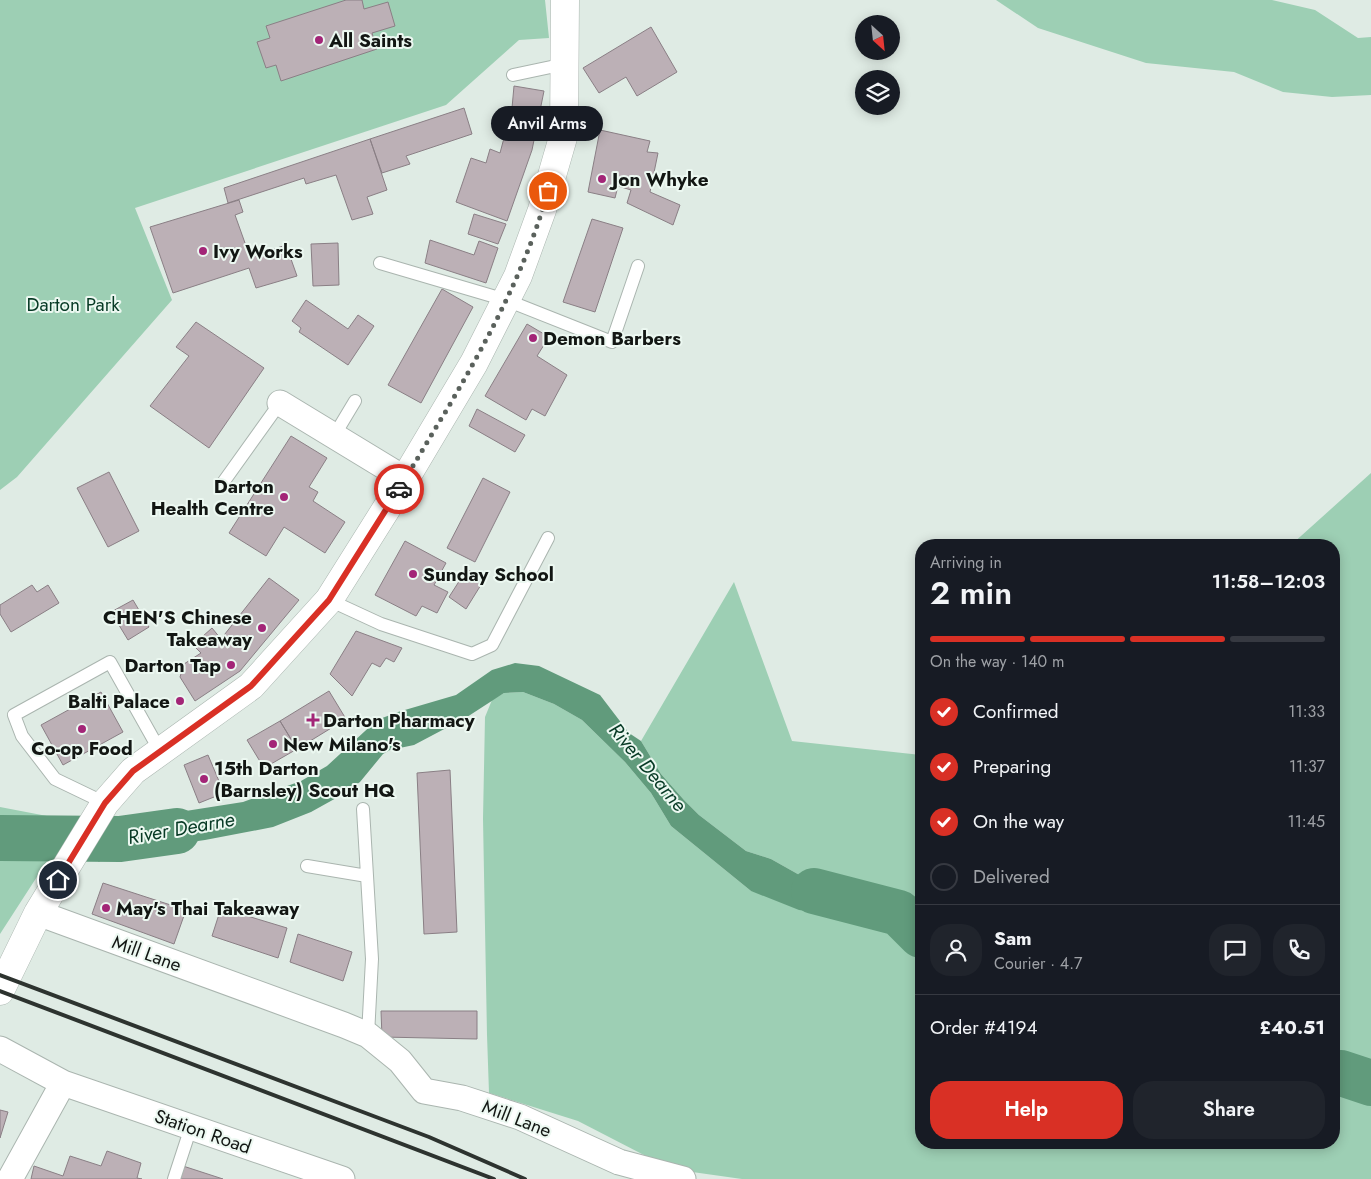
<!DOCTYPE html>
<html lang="en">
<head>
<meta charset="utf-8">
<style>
  body { margin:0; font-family:Jost,sans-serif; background:#20242c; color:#f1f3f6; height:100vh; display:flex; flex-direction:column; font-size:19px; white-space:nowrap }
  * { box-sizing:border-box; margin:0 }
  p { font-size:16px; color:#9ea1a6 }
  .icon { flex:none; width:28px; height:28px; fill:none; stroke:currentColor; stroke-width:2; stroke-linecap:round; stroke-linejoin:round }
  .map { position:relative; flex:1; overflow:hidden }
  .side { position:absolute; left:915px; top:539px; width:425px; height:610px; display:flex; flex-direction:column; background:#171b24; border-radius:20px; box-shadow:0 2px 12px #0003 }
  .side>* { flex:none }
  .needle { width:32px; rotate:153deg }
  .controls { position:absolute; left:855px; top:15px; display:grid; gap:10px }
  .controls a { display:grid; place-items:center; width:45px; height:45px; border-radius:50%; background:#171b24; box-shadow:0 2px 12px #0003; font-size:25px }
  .pin { position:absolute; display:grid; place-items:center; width:42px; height:42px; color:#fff; margin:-21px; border:2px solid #fff; border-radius:50%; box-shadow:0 1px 5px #0007 }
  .courier { position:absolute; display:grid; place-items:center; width:50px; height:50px; margin:-25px; border:4px solid #d93025; border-radius:50%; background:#fff; color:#222; box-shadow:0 1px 6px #0007 }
  .bubble { position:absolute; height:35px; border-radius:18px; background:#171b24; box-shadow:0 2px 12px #0003; font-size:16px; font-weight:600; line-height:35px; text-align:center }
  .summary em { font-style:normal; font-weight:600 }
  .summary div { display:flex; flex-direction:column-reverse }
  .summary { display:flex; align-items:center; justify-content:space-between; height:85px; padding:0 15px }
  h1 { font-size:32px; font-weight:600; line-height:38px }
  .bar { display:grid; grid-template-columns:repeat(4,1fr); gap:8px 5px; align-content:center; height:60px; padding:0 15px }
  .bar i { height:6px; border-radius:4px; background:#363941 }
  .bar .current { background:#d93025 }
  .bar p { grid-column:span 4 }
  .line { display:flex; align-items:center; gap:12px; padding:0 15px; border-top:1px solid #363941 }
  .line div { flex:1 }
  .round { display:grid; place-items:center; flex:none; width:52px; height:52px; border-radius:20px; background:#20242c }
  ol { padding:0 15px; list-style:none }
  li { display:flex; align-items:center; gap:15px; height:55px }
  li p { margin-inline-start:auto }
  li .icon { padding:5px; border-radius:50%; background:#d93025; color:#fff; stroke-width:4 }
  li:last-child { color:#9ea1a6 }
  li i { width:28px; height:28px; border:2px solid #363941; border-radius:50% }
  .action { display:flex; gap:10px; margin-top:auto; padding:10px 15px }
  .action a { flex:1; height:58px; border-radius:20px; background:#d93025; color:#fff; font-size:20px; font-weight:600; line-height:58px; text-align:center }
  .action a+a { background:#20242c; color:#f1f3f6 }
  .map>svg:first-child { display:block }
  .green { fill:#9dcfb4 }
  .water { fill:#619b7c }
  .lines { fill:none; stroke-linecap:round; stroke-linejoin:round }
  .river { stroke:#619b7c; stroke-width:46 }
  .building { fill:#bcb0b6; stroke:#8a7f85 }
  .service-casing { stroke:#aab5af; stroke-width:14 }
  .minor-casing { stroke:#aab5af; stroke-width:27 }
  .secondary-casing { stroke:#aab5af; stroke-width:29 }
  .service { stroke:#fff; stroke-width:12 }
  .minor { stroke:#fff; stroke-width:25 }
  .secondary { stroke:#fff; stroke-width:28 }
  .rail { stroke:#2d332f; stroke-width:4 }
  .done { stroke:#5a615c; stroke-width:5; stroke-dasharray:0 9 }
  .route { stroke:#d93025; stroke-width:6 }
  .poi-dot { fill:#a32577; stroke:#ecf8f1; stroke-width:2 }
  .labels { text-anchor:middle; stroke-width:4; stroke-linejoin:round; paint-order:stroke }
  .poi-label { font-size:19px; font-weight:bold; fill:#121613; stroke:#ecf8f1; text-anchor:start }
  .park-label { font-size:19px; fill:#073a25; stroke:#ecf8f1 }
  .street-label { font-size:19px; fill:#121613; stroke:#ecf8f1 }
  .water-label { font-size:20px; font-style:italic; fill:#073a25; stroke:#ecf8f1 }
</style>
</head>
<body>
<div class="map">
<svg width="1371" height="1179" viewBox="0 0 1371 1179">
  <rect width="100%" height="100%" fill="#dfebe4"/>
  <path class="green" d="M0,0H545L549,38L519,40L446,105L135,208L172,300L17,477L0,490Z
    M996,0H1272L1315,10L1358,38L1371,37V95L1332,97L1283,92L1234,72L1146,63L1038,28Z
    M1371,473V1179H742L671,1169L578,1121L489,1093L487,1035L483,819L485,717L492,700L504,693L523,692L554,704L582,720L625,762L651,793L671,826L751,891L876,901L836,891L803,877L771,859L746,851L699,815L684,800L661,774L641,741L734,582L792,741L921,755V1142H1334V545H1291Z
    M0,807L73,821L0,934Z"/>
  <path class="water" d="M515,663L539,666L600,695L629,733L641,741L661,774L684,800L699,815L746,851L771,859L803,877L836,891L876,901L877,920L799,910L751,891L671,826L651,793L625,762L582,720L554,704L523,692L504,693L467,717L414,745L390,750L383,754L360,782L338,797L311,812L273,827L205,840L122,852L98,862L130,816L141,818L243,802L301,781L327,766L377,720L398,712L456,695L492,670Z"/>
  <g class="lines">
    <path class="river" d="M0,838L120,839L177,831
      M814,891L899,913L921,935
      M1334,1073H1341L1371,1083"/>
  </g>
  <path class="building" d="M346,0H362L364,9L388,2L395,26L372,33L377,49L281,81L276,65L266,68L257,42L270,38L266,26Z
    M651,27L677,72L637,96L626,77L599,93L583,68Z
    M514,86L544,91L532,150L507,221L456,202L471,158L486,163L490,149L500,153L512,108Z
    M464,108L472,134L406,156L410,164L382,173L370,139Z
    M600,130L650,141L647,152L658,153L650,192L680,205L673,225L627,203L631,190L618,186L615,198L588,192Z
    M370,139L387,190L367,197L373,214L352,220L336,175L306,184L304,178L228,203L224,188Z
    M239,200L243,212L235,215L250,257L286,245L297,276L256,288L249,268L173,293L150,227Z
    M474,214L506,224L498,244L468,234Z
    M592,219L623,228L595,312L563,302Z
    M430,240L474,255L479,241L498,248L486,283L425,263Z
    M338,243L339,285L313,286L311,244Z
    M442,289L473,307L421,403L388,385Z
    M306,300L348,329L358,315L374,326L348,365L299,332L301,328L292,321Z
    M196,322L264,368L209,448L150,406L189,356L176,347Z
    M527,324L549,337L537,356L567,375L545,416L532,409L526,420L485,396Z
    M477,409L525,435L515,452L469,426Z
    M291,436L327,458L309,487L318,492L313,501L345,522L325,553L284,527L266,556L229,533Z
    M109,472L139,531L108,547L77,488Z
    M483,478L510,492L475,562L447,548Z
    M405,541L446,563L434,585L448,592L437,613L422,606L416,616L375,595Z
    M467,569L484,580L466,609L449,597Z
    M269,578L299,600L240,671L195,701L180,677L184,664L201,653L193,645L212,628L221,639Z
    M32,585L37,592L48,585L59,603L11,632L0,614V605Z
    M133,600L149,627L128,640L111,612Z
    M356,631L402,648L394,662L386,658L380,667L372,663L352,696L330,674Z
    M329,691L346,719L297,749L280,721Z
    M101,692L123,732L63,765L41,725Z
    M280,721L297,749L264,768L247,740Z
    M208,755L224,793L199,803L184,765Z
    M450,770L457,932L424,934L417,773Z
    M103,883L186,910L174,944L92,914Z
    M221,908L287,928L278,958L212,936Z
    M298,934L352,952L343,981L290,962Z
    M381,1011H477V1039L382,1037Z
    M0,1110L8,1112L0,1138Z
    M107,1151L141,1163L137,1178L142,1179H31L34,1166L63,1176L70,1156L101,1166Z
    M183,1166L223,1179H179Z"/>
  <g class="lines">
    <defs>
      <path id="service" d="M513,75L565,64
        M380,263L506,300L612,342L638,266
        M334,436L355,401
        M222,484L280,403
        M329,600L381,624L472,654L492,645L548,538
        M105,803L55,779L22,736L14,715L110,662L160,751
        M363,809L372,959L368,1035
        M307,866L367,876
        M174,1179L191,1127"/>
      <path id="minor" d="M280,403L405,479
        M38,913L344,1025L368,1035L400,1061L424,1091L462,1098L520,1117L619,1162L683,1179
        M0,1049L63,1083L342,1179
        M10,1179L63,1083"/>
      <path id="secondary" d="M0,991L38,913L105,803L133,771L251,686L329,600L405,479L474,363L518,276L542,210L564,134L565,0"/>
    </defs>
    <use href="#service" class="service-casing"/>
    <use href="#minor" class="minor-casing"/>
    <use href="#secondary" class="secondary-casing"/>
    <use href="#service" class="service"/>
    <use href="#minor" class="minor"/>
    <use href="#secondary" class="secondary"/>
    <path class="rail" d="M0,975L376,1117L429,1137L525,1179
      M0,991L494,1179"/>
  </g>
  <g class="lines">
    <path class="done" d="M399,489C415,463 430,437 446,411C487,341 526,270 548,191"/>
    <path class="route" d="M58,880L105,803L133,771L251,686L329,600L399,489"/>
  </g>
  <g class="poi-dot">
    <circle cx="319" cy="40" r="5"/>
    <circle cx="602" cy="179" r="5"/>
    <circle cx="203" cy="251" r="5"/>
    <circle cx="533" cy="338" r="5"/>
    <circle cx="284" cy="497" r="5"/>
    <circle cx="413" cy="574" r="5"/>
    <circle cx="262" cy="628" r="5"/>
    <circle cx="231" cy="665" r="5"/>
    <circle cx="180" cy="701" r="5"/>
    <path d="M310.5 712.5h5v5h5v5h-5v5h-5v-5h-5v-5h5z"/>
    <circle cx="82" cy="729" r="5"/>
    <circle cx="273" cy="744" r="5"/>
    <circle cx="204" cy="779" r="5"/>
    <circle cx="106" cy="908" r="5"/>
  </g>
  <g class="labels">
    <g class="poi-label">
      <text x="329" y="47">All Saints</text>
      <text x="612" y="186">Jon Whyke</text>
      <text x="213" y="258">Ivy Works</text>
      <text x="543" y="345">Demon Barbers</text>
      <text x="274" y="493" text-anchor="end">Darton<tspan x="274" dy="22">Health Centre</tspan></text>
      <text x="423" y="581">Sunday School</text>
      <text x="252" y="624" text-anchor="end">CHEN'S Chinese<tspan x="252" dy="22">Takeaway</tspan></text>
      <text x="221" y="672" text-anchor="end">Darton Tap</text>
      <text x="170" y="708" text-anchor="end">Balti Palace</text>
      <text x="323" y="727">Darton Pharmacy</text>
      <text x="283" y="751">New Milano's</text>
      <text x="82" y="755" text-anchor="middle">Co-op Food</text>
      <text x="214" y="775">15th Darton<tspan x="214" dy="22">(Barnsley) Scout HQ</tspan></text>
      <text x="116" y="915">May's Thai Takeaway</text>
    </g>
    <g class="park-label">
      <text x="73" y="311">Darton Park</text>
    </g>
    <g class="street-label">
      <text transform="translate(147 953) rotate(20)" y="7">Mill Lane</text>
      <text transform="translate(517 1118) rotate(21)" y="7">Mill Lane</text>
      <text transform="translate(203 1131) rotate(19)" y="7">Station Road</text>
    </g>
    <g class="water-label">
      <text transform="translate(648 767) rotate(50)" y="7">River Dearne</text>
      <text transform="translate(181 828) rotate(-10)" y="7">River Dearne</text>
    </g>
  </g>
</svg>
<div class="controls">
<a><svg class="needle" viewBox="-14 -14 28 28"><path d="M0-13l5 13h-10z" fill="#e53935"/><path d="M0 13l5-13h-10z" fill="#9ea1a6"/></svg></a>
<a><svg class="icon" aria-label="layers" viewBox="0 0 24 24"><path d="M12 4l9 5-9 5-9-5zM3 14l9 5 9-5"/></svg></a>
</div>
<div class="pin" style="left:548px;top:191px;background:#ea580c"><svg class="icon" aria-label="bag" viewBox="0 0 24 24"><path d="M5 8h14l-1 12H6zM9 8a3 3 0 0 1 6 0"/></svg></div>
<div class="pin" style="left:58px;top:880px;background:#1f2937"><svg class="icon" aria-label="home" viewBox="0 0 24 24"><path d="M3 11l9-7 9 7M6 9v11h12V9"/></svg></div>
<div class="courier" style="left:399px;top:489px"><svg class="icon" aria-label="car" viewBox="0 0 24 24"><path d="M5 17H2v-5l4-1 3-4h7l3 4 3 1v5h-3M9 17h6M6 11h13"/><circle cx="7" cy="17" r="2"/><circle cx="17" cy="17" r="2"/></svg></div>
<div class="bubble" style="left:491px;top:106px;width:112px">Anvil Arms</div>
<section class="side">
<div class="summary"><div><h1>2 min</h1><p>Arriving in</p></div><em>11:58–12:03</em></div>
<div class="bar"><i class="current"></i><i class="current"></i><i class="current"></i><i></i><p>On the way · 140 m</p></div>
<ol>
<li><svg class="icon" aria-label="check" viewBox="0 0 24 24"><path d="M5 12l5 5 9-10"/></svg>Confirmed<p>11:33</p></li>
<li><svg class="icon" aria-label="check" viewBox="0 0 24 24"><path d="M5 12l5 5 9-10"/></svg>Preparing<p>11:37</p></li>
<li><svg class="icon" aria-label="check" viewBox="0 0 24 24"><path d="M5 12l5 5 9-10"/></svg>On the way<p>11:45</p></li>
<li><i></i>Delivered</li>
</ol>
<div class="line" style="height:90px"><a class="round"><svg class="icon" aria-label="person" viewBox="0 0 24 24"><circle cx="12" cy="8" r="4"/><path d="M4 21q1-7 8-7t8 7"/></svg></a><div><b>Sam</b><p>Courier · 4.7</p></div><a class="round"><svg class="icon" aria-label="chat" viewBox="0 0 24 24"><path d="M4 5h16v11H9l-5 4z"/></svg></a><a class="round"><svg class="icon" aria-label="phone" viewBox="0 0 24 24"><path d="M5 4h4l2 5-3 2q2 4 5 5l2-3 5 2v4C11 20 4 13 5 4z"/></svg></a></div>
<div class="line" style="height:65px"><div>Order #4194</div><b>£40.51</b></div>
<div class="action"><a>Help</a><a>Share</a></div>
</section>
</div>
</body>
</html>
